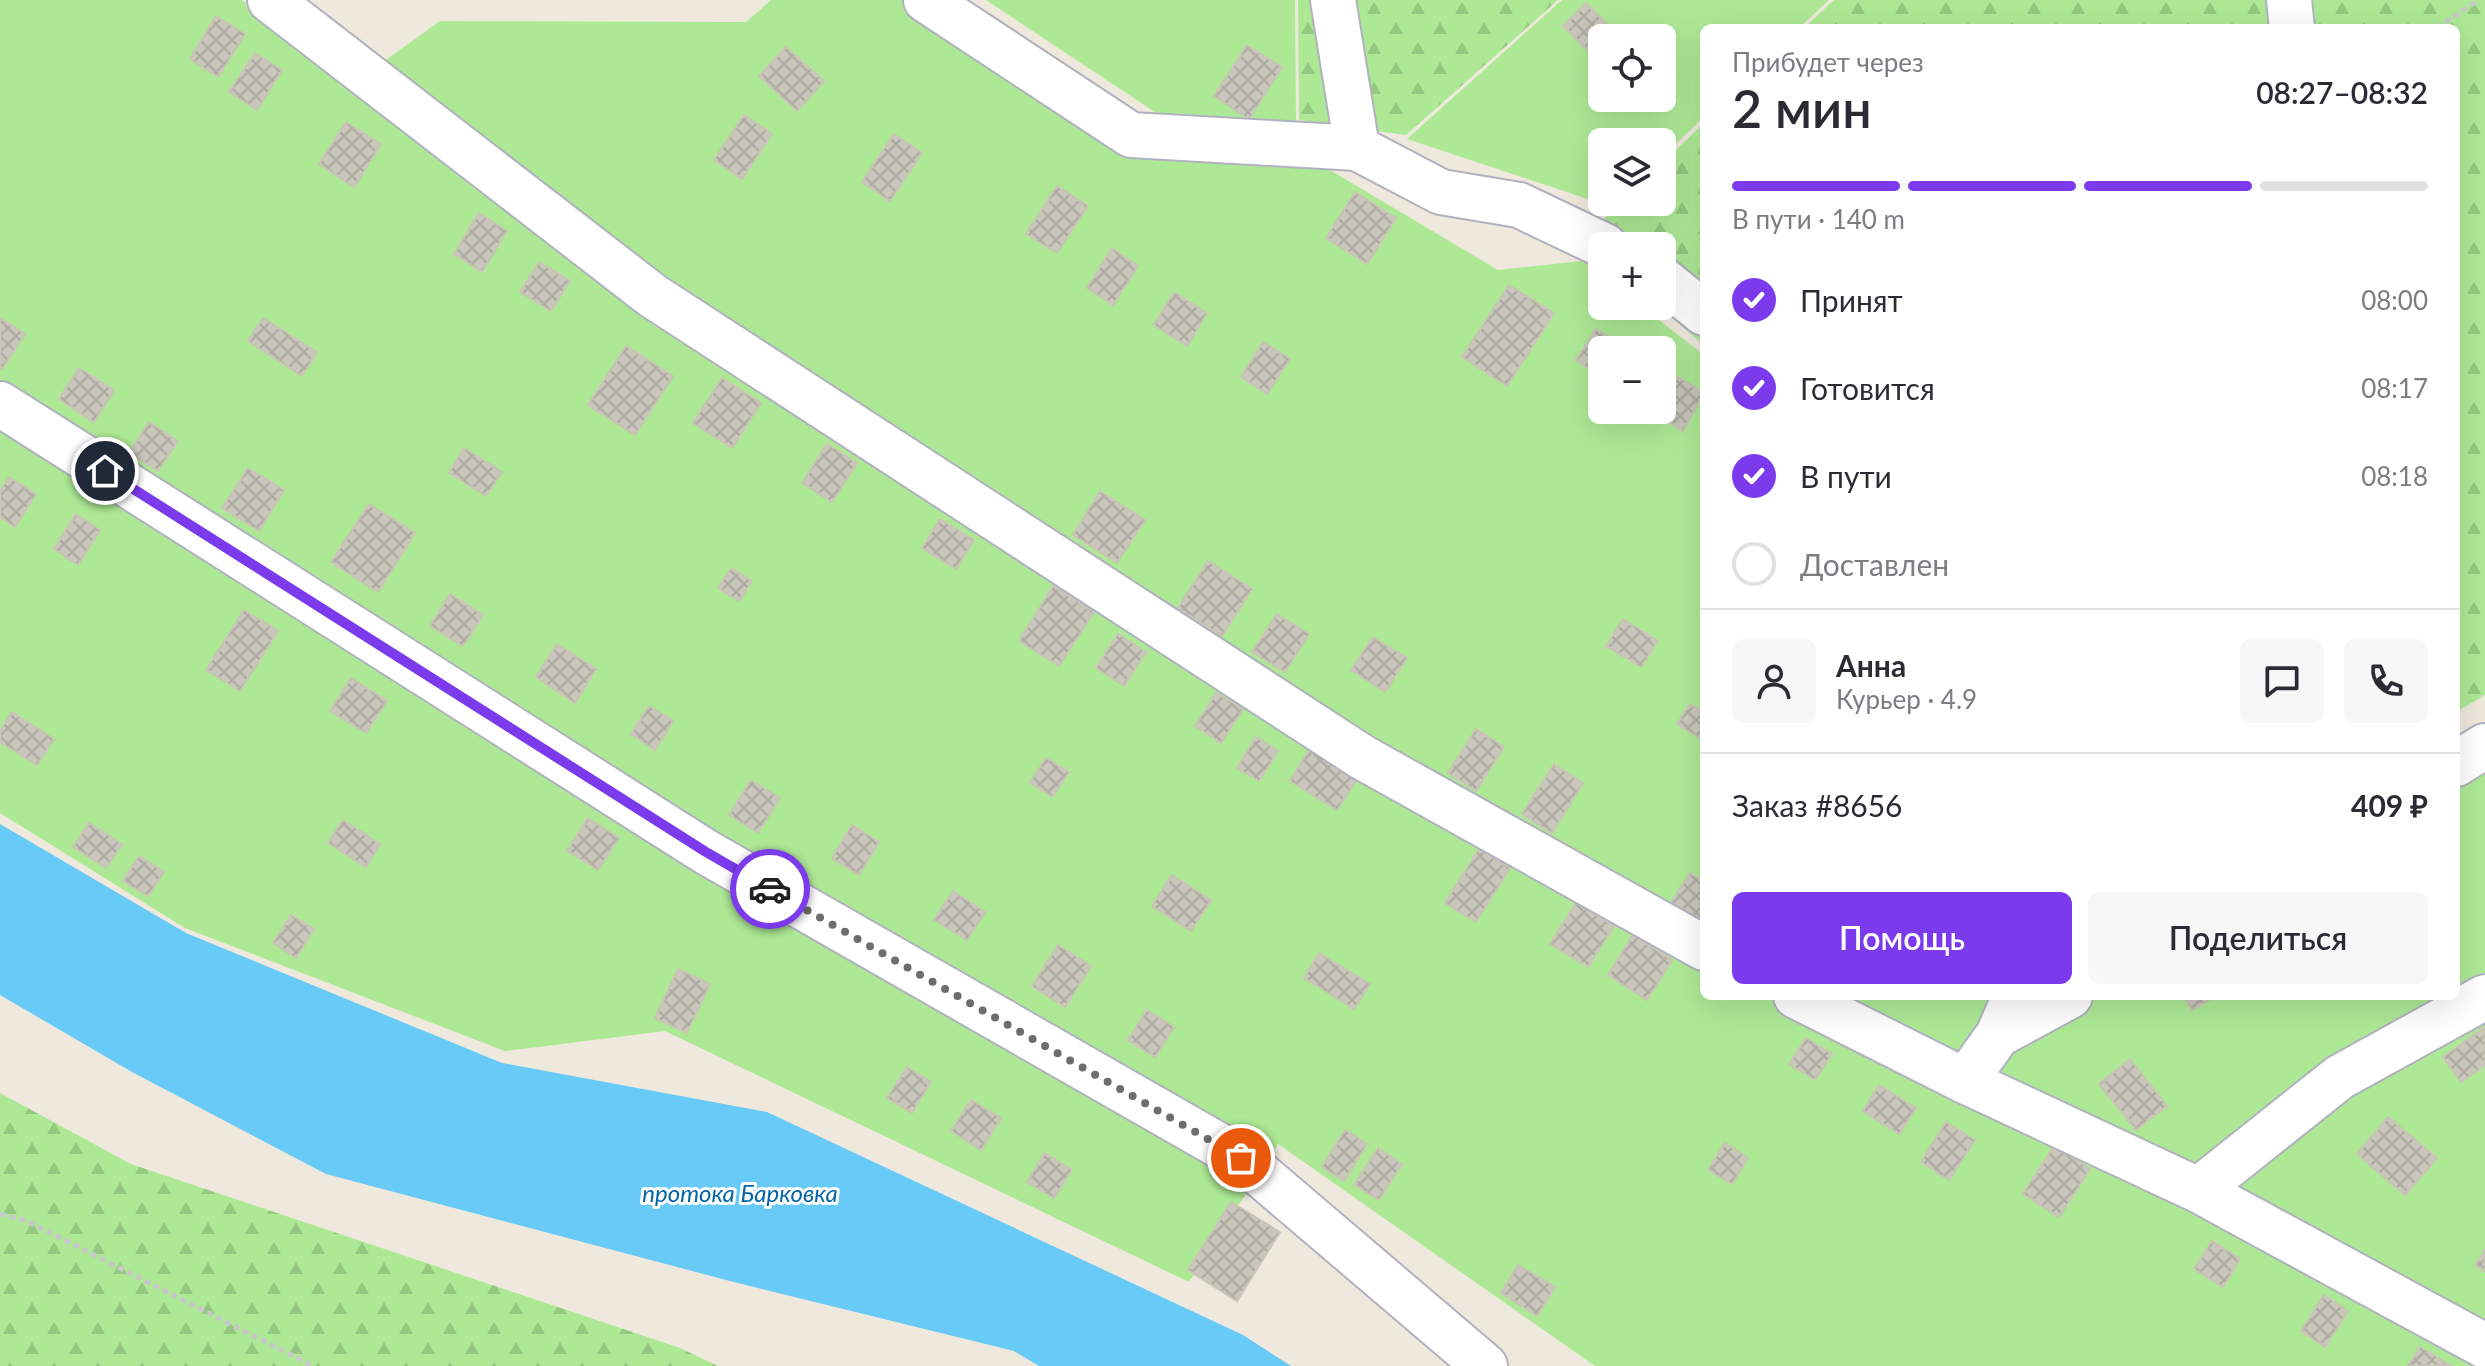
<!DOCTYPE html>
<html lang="ru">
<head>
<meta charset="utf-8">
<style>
  body { margin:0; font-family:Lato,sans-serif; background:#f7f7f7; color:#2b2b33; height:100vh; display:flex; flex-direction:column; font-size:30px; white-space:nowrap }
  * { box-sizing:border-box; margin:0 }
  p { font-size:26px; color:#7c7c81 }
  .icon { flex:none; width:44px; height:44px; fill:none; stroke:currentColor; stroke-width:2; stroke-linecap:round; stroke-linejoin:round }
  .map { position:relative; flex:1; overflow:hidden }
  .sheet { position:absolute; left:1700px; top:24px; width:760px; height:976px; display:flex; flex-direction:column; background:#fff; border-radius:12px; box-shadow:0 8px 32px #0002 }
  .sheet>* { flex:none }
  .tools { position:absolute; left:1588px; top:24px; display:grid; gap:16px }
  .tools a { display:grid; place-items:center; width:88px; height:88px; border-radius:12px; background:#fff; box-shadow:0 8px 32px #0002; font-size:40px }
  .pin { position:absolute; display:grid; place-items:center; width:68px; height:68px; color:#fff; margin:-34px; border:4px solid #fff; border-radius:50%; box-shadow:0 2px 8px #0007 }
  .courier { position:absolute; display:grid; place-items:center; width:80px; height:80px; margin:-40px; border:6px solid #7c3aed; border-radius:50%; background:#fff; color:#222; box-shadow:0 2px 10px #0007 }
  .overview em { font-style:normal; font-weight:600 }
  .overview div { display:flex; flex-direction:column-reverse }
  .overview { display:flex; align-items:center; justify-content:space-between; height:136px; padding:0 32px }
  h1 { font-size:52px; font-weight:600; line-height:60px }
  .bar { display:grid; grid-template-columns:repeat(4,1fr); gap:12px 8px; align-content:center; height:96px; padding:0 32px }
  .bar i { height:10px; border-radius:6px; background:#e1e1e2 }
  .bar .active { background:#7c3aed }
  .bar p { grid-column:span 4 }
  .line { display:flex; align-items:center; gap:20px; padding:0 32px; border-top:2px solid #e1e1e2 }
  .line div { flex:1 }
  .round { display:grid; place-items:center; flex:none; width:84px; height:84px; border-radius:12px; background:#f7f7f7 }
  ol { padding:0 32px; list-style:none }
  li { display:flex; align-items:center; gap:24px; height:88px }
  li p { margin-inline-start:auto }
  li .icon { padding:8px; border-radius:50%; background:#7c3aed; color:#fff; stroke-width:4 }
  li:last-child { color:#7c7c81 }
  li i { width:44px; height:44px; border:4px solid #e1e1e2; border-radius:50% }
  .primary-button { display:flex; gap:16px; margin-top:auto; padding:16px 32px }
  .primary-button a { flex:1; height:92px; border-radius:12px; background:#7c3aed; color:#fff; font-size:32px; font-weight:600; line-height:92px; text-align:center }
  .primary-button a+a { background:#f7f7f7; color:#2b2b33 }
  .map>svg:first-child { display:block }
  .grass { fill:#ade995; fill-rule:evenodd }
  .forest { fill:url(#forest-firs) }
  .water { fill:#68caf7 }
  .building { fill:url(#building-cross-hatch); stroke:#cac4b6; stroke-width:2 }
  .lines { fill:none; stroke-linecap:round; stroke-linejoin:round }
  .minor-casing { stroke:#b1b2c0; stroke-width:48 }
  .path { stroke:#c8c8c8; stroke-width:5; stroke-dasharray:6 4; stroke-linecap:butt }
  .minor { stroke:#fff; stroke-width:44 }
  .done { stroke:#6f6d69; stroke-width:8; stroke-dasharray:0 14.4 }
  .route { stroke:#7c3aed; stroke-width:10 }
  .labels { text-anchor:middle; stroke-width:6; stroke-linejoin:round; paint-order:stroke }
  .water-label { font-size:24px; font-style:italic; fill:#0466a7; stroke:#fff }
</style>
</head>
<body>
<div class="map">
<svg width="2485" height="1366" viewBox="0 0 2485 1366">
  <defs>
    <pattern id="forest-firs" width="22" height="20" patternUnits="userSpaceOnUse" patternTransform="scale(2)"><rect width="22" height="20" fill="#ade995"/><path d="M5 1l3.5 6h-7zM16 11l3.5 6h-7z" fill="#95c881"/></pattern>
    <pattern id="building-cross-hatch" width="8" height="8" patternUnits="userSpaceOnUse" patternTransform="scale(2)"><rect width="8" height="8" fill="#c9c6bb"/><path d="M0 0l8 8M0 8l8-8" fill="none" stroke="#adaaa1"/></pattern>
  </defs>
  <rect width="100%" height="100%" fill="#eee8dd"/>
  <path class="grass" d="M0,0H242L347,88L440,21L746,22L771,0H909L1128,146L1325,167L1498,270L1582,261L1602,276V306H1641L1704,355V996H2054L2060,1021L2101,996H2456V781L2485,763V1366H1595L1278,1144L1189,1282L665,1031L505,1051L185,928L0,813ZM1602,350H1662V410H1602Z
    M986,0H1295L1296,122L1179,128Z
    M1562,0H1829L1799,28H1704V117L1662,157V142H1602V202H1614L1609,206L1407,139ZM1602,38H1662V98H1602Z"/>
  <path class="forest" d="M1298,0H1558L1406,135L1299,120Z
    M1834,0H2485V695L2456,712V28H1804Z
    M1704,123V345C1655,304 1662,308 1662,246H1618L1601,222L1621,202H1662V163Z
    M0,1093L131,1164L680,1348L718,1366H0Z"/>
  <path class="water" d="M0,824L186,933L502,1063L767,1112L1243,1335L1291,1366H1039L1014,1351L730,1281L326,1174L132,1072L0,995Z"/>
  <path class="building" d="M1586,3L1615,32L1609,38H1602V45L1592,55L1563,26Z
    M216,16L245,34L218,77L190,59Z
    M1247,45L1282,67L1249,119L1214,96Z
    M786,47L824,81L797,111L759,76Z
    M255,53L282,70L257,110L229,92Z
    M744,115L772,134L742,179L714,160Z
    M346,122L381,144L354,187L319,164Z
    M894,134L922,153L890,201L862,182Z
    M1057,186L1088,206L1057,253L1026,234Z
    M1355,192L1396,218L1367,264L1326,238Z
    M479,213L507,231L482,272L454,254Z
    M1112,248L1138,266L1113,305L1087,288Z
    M539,262L570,281L551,311L520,292Z
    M1509,285L1554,313L1507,386L1462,357Z
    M1174,292L1207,313L1187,346L1154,325Z
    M0,318L25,334L2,369L0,367Z
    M263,318L317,352L302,376L248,341Z
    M1596,329L1627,348L1602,350V377L1576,360Z
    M1263,342L1290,359L1267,394L1241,377Z
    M626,346L673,376L635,435L588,405Z
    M79,368L114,390L94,422L59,399Z
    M1678,377L1704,393L1683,431L1655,413L1662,410V403Z
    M722,378L761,403L732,448L693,423Z
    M149,422L178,441L158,471L129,453Z
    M827,444L857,463L832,502L802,483Z
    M464,448L502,472L486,496L449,473Z
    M248,468L284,490L259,531L222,508Z
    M9,477L36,494L15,527L0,517V491Z
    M1100,491L1145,520L1117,563L1073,535Z
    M369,504L415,533L378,592L331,562Z
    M76,514L100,530L78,565L54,549Z
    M940,519L974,540L956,569L922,548Z
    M1208,561L1252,589L1222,636L1178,608Z
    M731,568L752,581L739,601L718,588Z
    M1053,586L1094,612L1059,666L1019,641Z
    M450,594L483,615L463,646L430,626Z
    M244,610L278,631L240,691L206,670Z
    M1277,614L1309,634L1285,672L1252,652Z
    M1623,619L1658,641L1641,667L1606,646Z
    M1118,634L1146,652L1124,686L1096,668Z
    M1373,637L1407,658L1385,692L1351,670Z
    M557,644L596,669L575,703L536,677Z
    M351,678L387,701L366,733L330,711Z
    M1216,693L1243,709L1221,743L1195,726Z
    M1704,703V741L1677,724L1690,704L1700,710Z
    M649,706L673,721L655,750L631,734Z
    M12,712L54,739L37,765L0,742V731Z
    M1476,729L1504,747L1476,791L1448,773Z
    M1256,737L1278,751L1259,781L1237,768Z
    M1310,748L1358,778L1337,810L1290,781Z
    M1046,758L1069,772L1052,797L1030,782Z
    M1554,764L1583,783L1552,833L1522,814Z
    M751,780L780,798L758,833L729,815Z
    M588,818L619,838L598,870L567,851Z
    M343,820L380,844L366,867L328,843Z
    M89,823L122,844L106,868L73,847Z
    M852,825L879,842L859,875L832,858Z
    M1479,849L1510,868L1476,922L1445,903Z
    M139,856L164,872L148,896L123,881Z
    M1690,873L1704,882V919L1697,930L1666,911Z
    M1172,875L1211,900L1191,931L1152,906Z
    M953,891L985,912L967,940L934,920Z
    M1576,903L1614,926L1588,967L1550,944Z
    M291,915L314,929L296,958L273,943Z
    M1633,935L1672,960L1647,1000L1608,975Z
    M1058,945L1091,966L1065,1007L1032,986Z
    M1319,953L1370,984L1354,1009L1304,978Z
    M678,969L710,984L687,1033L655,1018Z
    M2183,996H2216L2192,1010Z
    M1147,1010L1174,1027L1155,1057L1128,1040Z
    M2485,1027V1065L2461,1082L2443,1057Z
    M1806,1038L1832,1054L1815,1080L1789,1064Z
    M2130,1059L2167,1106L2136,1130L2099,1084Z
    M907,1067L931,1082L912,1113L887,1098Z
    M1879,1085L1916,1108L1899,1134L1863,1111Z
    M971,1100L1001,1118L981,1150L951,1131Z
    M2388,1117L2437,1158L2405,1195L2357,1154Z
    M1946,1122L1975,1140L1949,1180L1921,1162Z
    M1345,1130L1367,1144L1344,1181L1322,1167Z
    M1725,1143L1748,1158L1732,1184L1708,1170Z
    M2054,1146L2090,1169L2059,1217L2023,1194Z
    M1378,1148L1402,1164L1379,1200L1354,1185Z
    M1045,1153L1072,1170L1054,1198L1027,1182Z
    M1231,1202L1280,1232L1237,1301L1188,1270Z
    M2212,1241L2240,1259L2223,1287L2194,1269Z
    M2485,1250V1272L2475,1265Z
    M1518,1265L1555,1287L1537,1316L1501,1293Z
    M2324,1295L2348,1311L2325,1347L2301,1331Z
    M2420,1347L2450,1365L2408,1366Z"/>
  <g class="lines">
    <defs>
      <path id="minor" d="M270,0L653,296L1362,757L1704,948
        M926,0L1131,135L1357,148L1441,192L1519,205L1605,246
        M1333,0L1357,148
        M2289,0L2292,28
        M1662,279L1704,313
        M0,404L706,852L1241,1158L1485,1366
        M2456,764L2485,746
        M1796,996L1965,1081L2198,1190L2485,1346
        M1998,1035L2070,996
        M1965,1081L1998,1035L2015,996
        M2198,1190L2340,1077L2485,997"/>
    </defs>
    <use href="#minor" class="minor-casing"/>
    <path class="path" d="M2437,28L2478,0
      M0,1214L27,1221L313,1366"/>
    <use href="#minor" class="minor"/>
  </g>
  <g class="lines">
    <path class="done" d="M770,889L1241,1158"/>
    <path class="route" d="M105,471L706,852L770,889"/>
  </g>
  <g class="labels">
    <g class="water-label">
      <text x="740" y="1202">протока Барковка</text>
    </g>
  </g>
</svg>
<div class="tools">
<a><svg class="icon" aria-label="locate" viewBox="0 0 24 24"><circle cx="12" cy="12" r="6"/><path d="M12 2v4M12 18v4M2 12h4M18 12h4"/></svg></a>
<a><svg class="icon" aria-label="layers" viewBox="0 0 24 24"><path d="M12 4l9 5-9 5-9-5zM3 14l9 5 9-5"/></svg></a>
<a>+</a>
<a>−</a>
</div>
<div class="pin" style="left:1241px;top:1158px;background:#ea580c"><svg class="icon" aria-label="bag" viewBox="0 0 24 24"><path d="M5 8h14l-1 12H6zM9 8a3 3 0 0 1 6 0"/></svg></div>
<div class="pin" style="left:105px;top:471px;background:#1f2937"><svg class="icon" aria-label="home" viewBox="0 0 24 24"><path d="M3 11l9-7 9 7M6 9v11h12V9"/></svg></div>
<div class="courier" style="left:770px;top:889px"><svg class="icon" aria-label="car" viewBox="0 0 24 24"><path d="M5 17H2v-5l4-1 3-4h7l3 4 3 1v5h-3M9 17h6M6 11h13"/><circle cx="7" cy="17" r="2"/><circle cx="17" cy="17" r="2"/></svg></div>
<section class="sheet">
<div class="overview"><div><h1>2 мин</h1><p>Прибудет через</p></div><em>08:27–08:32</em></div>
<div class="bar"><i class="active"></i><i class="active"></i><i class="active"></i><i></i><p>В пути · 140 m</p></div>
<ol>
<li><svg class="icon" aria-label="check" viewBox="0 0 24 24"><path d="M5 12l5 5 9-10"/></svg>Принят<p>08:00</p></li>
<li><svg class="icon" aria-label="check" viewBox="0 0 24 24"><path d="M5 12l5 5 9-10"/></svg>Готовится<p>08:17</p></li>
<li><svg class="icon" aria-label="check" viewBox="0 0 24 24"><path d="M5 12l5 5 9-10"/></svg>В пути<p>08:18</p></li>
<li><i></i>Доставлен</li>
</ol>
<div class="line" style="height:144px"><a class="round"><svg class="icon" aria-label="person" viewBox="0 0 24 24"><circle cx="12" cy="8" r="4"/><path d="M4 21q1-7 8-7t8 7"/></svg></a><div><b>Анна</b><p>Курьер · 4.9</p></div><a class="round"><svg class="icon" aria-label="chat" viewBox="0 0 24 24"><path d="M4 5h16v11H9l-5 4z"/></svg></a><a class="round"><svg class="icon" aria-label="phone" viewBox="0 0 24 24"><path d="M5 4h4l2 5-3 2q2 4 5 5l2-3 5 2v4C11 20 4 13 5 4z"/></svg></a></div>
<div class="line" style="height:104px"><div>Заказ #8656</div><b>409 ₽</b></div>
<div class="primary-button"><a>Помощь</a><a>Поделиться</a></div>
</section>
</div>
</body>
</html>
